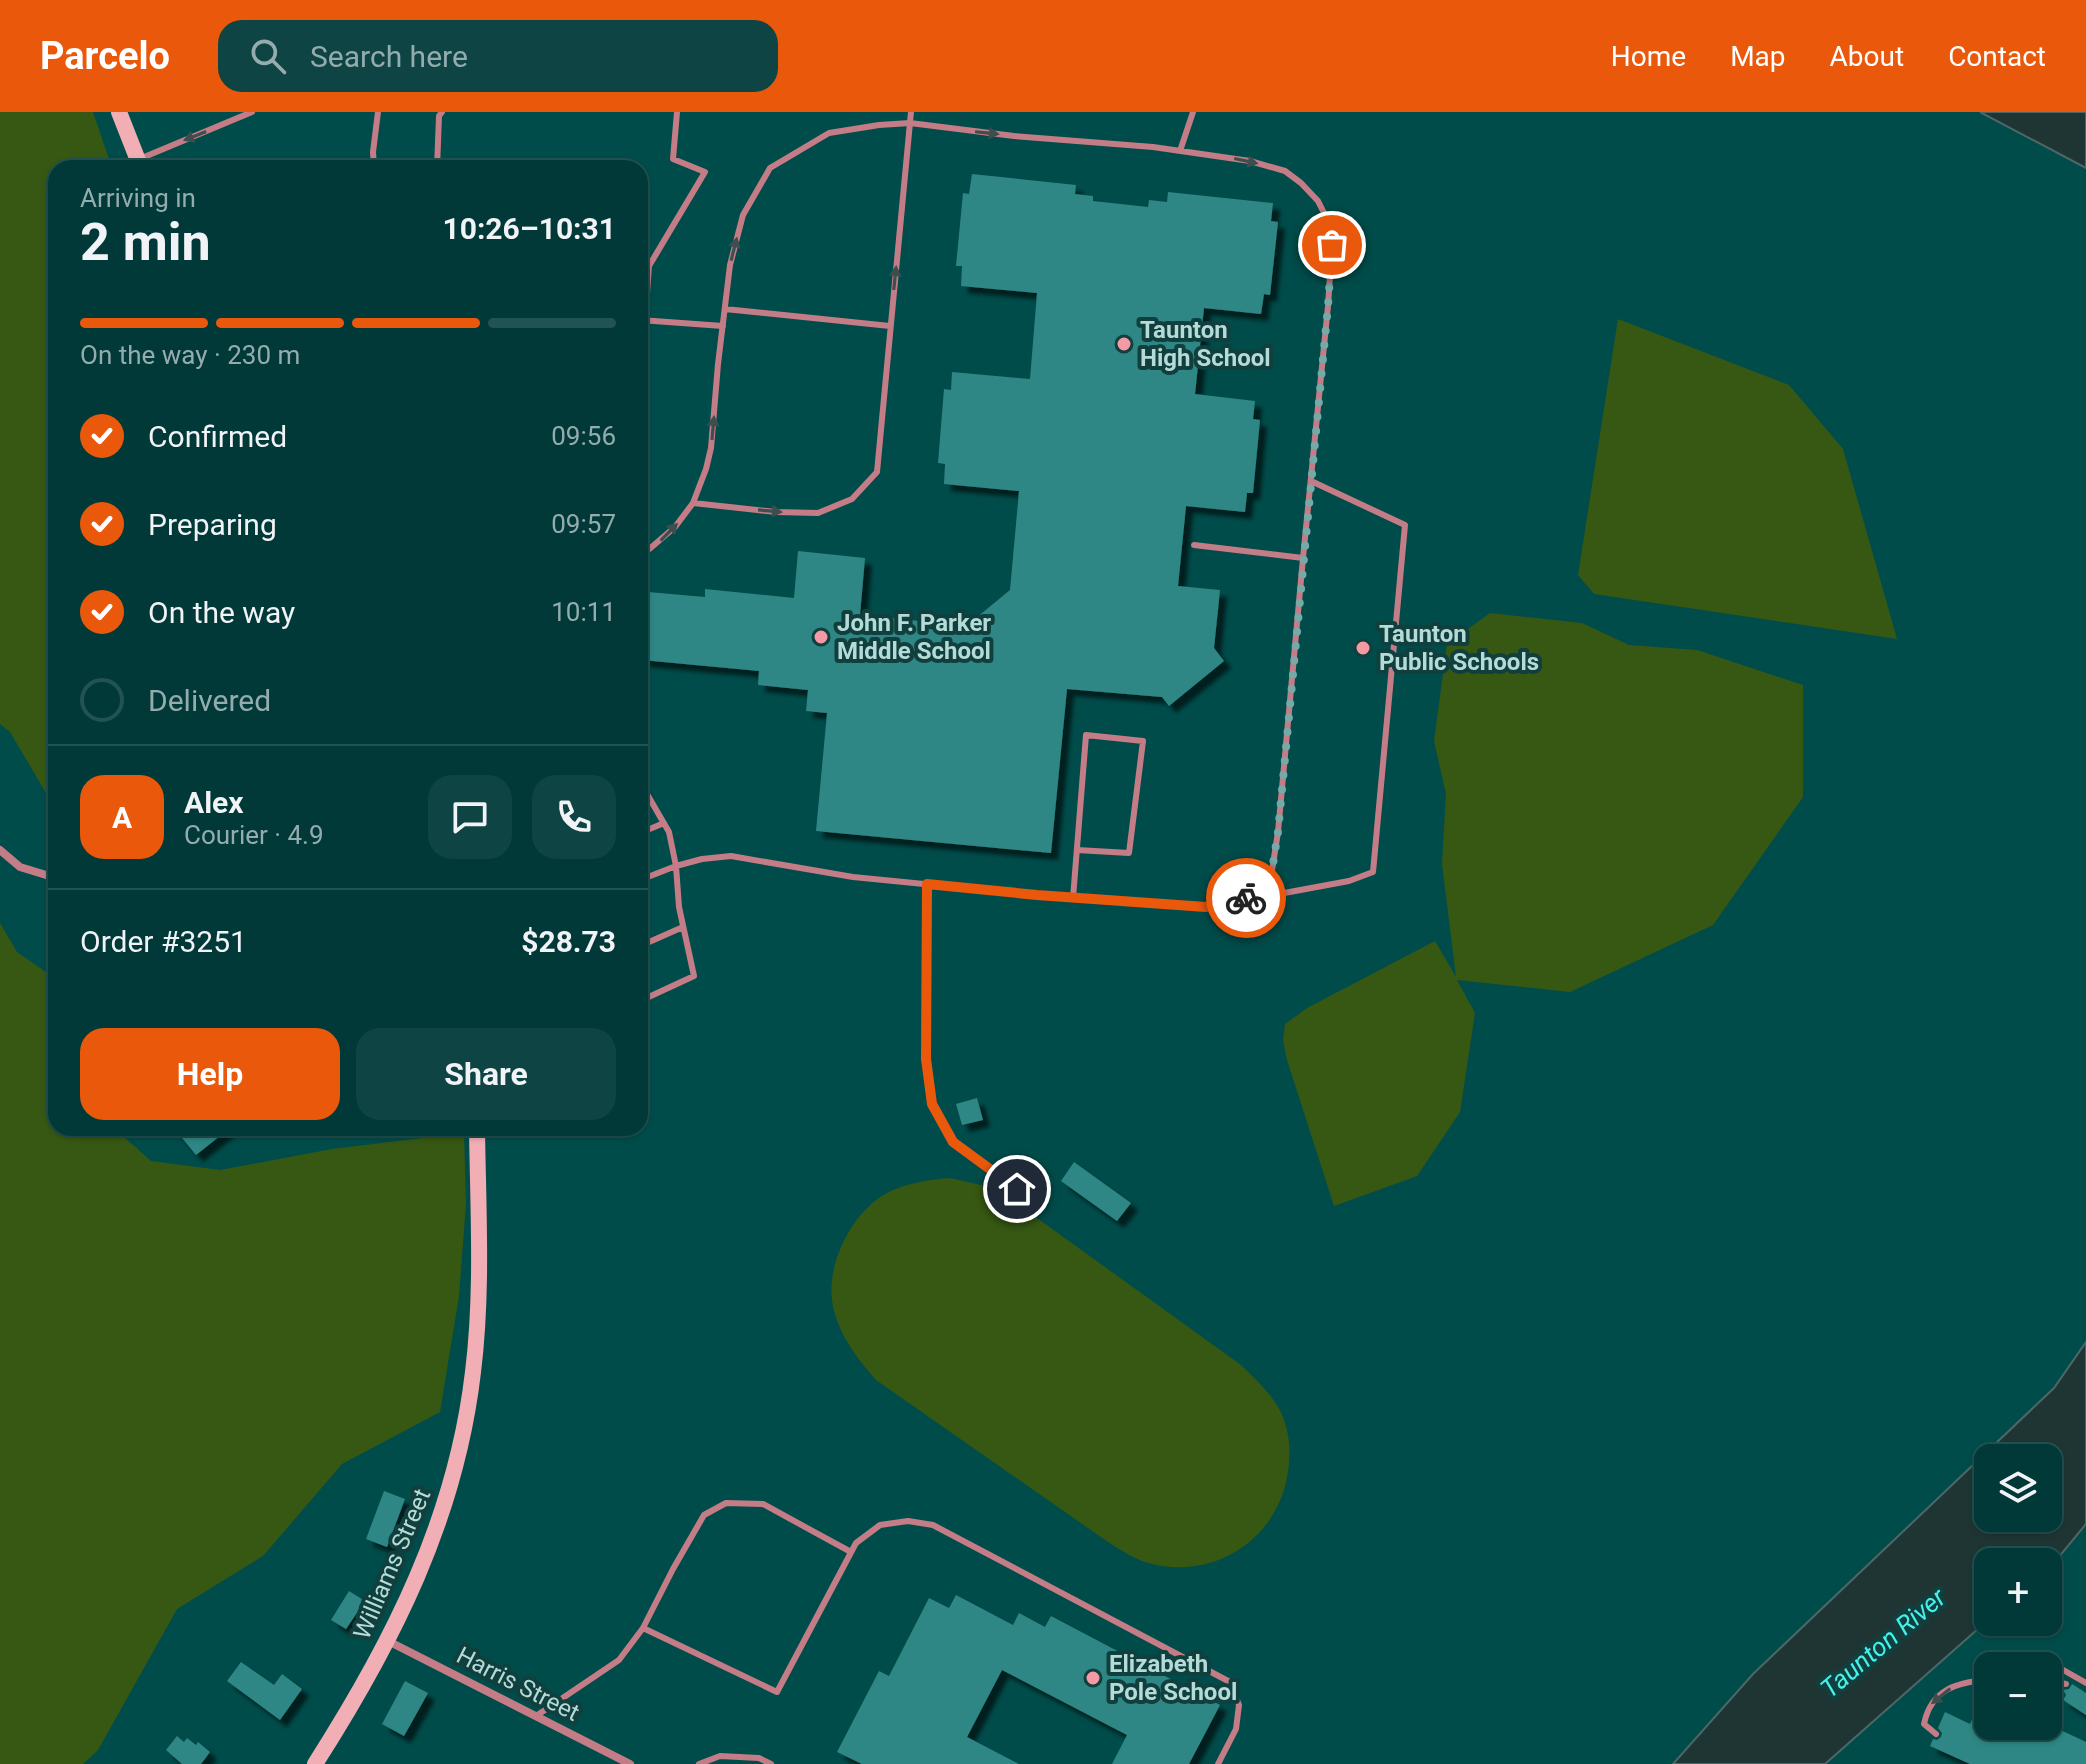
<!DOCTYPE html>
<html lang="en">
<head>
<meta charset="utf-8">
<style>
  body { margin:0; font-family:Roboto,sans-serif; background:#0e4443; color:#f1f3f6; height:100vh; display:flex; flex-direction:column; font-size:30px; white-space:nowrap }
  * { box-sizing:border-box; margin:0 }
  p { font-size:26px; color:#95acae }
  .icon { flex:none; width:44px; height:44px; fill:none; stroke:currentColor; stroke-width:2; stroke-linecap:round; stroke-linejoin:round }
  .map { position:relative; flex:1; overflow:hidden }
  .details { position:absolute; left:48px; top:48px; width:600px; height:976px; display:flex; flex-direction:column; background:#003938; border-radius:24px; box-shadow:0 2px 6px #0004,0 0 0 2px #225353 }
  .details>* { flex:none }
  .fabs { position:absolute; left:1974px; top:1332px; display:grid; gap:16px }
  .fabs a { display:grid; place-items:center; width:88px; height:88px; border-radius:16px; background:#003938; box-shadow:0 2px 6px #0004,0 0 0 2px #225353; font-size:40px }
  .pin { position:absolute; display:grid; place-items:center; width:68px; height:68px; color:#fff; margin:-34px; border:4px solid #fff; border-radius:50%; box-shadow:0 2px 8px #0007 }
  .courier { position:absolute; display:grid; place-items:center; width:80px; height:80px; margin:-40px; border:6px solid #ea580c; border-radius:50%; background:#fff; color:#222; box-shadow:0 2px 10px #0007 }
  .headline em { font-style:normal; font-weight:700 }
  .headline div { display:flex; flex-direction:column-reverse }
  .headline { display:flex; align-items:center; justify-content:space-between; height:136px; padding:0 32px }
  h1 { font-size:52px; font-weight:700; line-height:60px }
  .bar { display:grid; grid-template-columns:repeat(4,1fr); gap:12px 8px; align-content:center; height:96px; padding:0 32px }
  .bar i { height:10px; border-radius:6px; background:#225353 }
  .bar .active { background:#ea580c }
  .bar p { grid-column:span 4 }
  .line { display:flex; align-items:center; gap:20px; padding:0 32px; border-top:2px solid #225353 }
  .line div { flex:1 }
  .round { display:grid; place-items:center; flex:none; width:84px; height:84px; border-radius:24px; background:#0e4443 }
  ol { padding:0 32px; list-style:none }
  li { display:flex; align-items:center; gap:24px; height:88px }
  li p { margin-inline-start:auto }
  li .icon { padding:8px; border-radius:50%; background:#ea580c; color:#fff; stroke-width:4 }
  li:last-child { color:#95acae }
  li i { width:44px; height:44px; border:4px solid #225353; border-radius:50% }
  .primary-button { display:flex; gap:16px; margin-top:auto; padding:16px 32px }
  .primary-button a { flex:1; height:92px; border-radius:24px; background:#ea580c; color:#fff; font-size:32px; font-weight:700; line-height:92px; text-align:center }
  .primary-button a+a { background:#0e4443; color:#f1f3f6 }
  header { display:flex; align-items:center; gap:48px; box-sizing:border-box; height:112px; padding:0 40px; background:#ea580c; color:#fff }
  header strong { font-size:38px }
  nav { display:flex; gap:44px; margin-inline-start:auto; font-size:28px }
  .search { width:560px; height:72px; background:#0e4443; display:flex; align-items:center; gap:20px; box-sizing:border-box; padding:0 28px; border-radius:24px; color:#95acae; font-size:30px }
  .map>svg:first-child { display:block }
  .green { fill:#375813 }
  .water { fill:#1f3534; stroke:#4c6766; stroke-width:2; fill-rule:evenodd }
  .building { fill:#2e8784; filter:url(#shadow) }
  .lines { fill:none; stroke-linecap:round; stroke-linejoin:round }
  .lane { stroke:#c47d86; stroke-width:6 }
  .street { stroke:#c47d86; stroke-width:8 }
  .secondary { stroke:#f2aeb5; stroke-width:16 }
  .oneway { fill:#3e4e4f }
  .done { stroke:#76a9a7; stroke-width:8; stroke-dasharray:0 14.4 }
  .route { stroke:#ea580c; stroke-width:10 }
  .poi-dot { fill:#f49aa5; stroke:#113f3d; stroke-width:3 }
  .labels { text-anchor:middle; stroke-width:8; stroke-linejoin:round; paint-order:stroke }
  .poi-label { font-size:24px; font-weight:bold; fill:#b5dbd9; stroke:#113f3d; text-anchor:start }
  .street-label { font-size:24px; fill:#b5dbd9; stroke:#113f3d }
  .water-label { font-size:26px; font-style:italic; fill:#47f0ea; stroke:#113f3d }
</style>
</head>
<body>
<header>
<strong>Parcelo</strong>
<div class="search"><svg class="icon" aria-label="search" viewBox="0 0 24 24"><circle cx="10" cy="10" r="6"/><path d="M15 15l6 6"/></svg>Search here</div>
<nav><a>Home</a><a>Map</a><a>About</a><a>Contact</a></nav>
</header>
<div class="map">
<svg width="2086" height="1652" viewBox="0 0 2086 1652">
  <defs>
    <filter id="shadow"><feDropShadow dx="7" dy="7" stdDeviation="2" flood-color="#0009"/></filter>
  </defs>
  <rect width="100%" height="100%" fill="#004c4a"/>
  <path class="green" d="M0,0H93L112,56H56V710L49,686L10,620L0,612Z
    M1618,207L1789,273L1843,337L1897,527L1594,482L1578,463Z
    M1490,501L1582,511L1629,533L1697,538L1803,573V685L1713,813L1570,880L1457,868L1475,901L1460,1000L1417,1064L1334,1094L1287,948L1283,929L1285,912L1307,896L1435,829L1456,865L1442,752L1446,682L1434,629L1447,532Z
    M0,811L17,840L56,867V1016H114L151,1049L220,1058L332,1037L464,1021L466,1091L459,1184L440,1300L342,1352L263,1444L177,1497L98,1638L83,1652H0Z
    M950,1066L990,1075L1012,1088L1241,1253C1258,1270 1278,1287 1285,1311C1292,1333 1290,1357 1284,1378C1266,1434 1210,1466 1152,1452C1136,1448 1122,1439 1108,1430L876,1268C856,1245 836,1219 832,1188C827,1151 852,1101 885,1082C905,1071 927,1068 950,1066Z"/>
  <path class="water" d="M1980,0H2086V56Z
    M2086,1230V1412L2058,1446L2048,1455V1450H1988V1508L1825,1652H1673L1753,1562L2054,1276ZM1988,1346H2048V1406H1988Z"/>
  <path class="building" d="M972,62L1076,73L1075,82L1093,84V89L1148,95L1149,88L1167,90L1168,80L1273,91L1271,109L1278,110L1270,183L1264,182L1261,202L1204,196L1195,282L1255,289L1253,307L1260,308L1253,381H1247L1245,400L1186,394L1178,474L1220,478L1214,536L1224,549L1169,594L1162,585L1067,577L1051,741L816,719L827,601L806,599L808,578L758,573L759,559L642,548L648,480L705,485V477L794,486L798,439L865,446L860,503L930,510L929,517L959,520L1010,478L1019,379L944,372L945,352L938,351L944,277L951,278L952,260L1030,267L1037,181L961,174L962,154H956L963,81L969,82Z
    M977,986L983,1008L962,1013L956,992Z
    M174,1016H230L196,1043Z
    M1074,1050L1131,1091L1117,1109L1061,1069Z
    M384,1379L405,1387L387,1435L366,1427Z
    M349,1479L365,1489L346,1517L331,1508Z
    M956,1483L1013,1513L1019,1501L1045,1515L1051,1504L1220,1593L1189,1652H1112L1127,1623L1002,1558L967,1625L1019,1652H862L837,1640L879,1559L889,1564L929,1486L949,1496Z
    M241,1550L274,1573L282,1562L302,1577L280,1608L227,1569Z
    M405,1569L428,1581L404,1624L382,1612Z
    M2072,1572L2086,1581V1603L2063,1588L2066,1583L2063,1578L2069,1577Z
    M1987,1574L1988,1614H2052L2086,1630V1652H1970L1930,1634L1933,1627L1937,1628L1941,1625L1942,1621L1938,1616L1945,1600L1970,1612Z
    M177,1624L184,1630L187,1626L196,1633L198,1630L210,1640L201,1652H182L166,1638Z"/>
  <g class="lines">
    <path class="lane" d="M1180,39L1193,0
      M137,48L252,0
      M374,56L373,40L378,0
      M437,56L439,4L442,0
      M640,153L649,154L645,208
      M649,154L705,60L673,47L677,0
      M725,197L890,214
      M640,208L723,214
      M693,391L776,400L818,401L852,387L877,360L911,0
      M1194,433L1303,446
      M640,445L675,415L693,391L706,357L711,336L718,252L730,153L743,103L770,56L829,21L879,13L910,11L1014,24L1153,35L1250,49L1285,59L1301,71L1318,89L1327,107L1332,133L1328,194L1303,446L1278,720L1268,784
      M640,670L669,720L676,754L702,747L731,744L853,765L1037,783L1206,795L1231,786L1268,784L1349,769L1373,760L1405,413L1311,369
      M640,721L664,711
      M640,768L676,754L679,795L694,864L640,889
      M927,772L926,947L932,992L953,1030L1017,1077
      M1073,786L1086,623L1143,629L1129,741L1077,738
      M640,834L683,815
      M643,1516L673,1457L704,1403L726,1391L763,1392L851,1440
      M2048,1557L2058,1555L2086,1571
      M2048,1568L2060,1583
      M2051,1569L2066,1572
      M536,1604L619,1548L643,1516L777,1580L856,1431L880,1413L908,1409L933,1413L1230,1570L1239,1593L1236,1617L1218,1652
      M1936,1622L1924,1612C1931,1578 1956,1570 1988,1568
      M699,1652L720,1644L759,1646L771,1652"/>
    <path class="street" d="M0,738L20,755L56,766
      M388,1529L630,1652"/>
    <path class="secondary" d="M119,0L141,56
      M315,1652C393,1530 456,1406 473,1260C483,1180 478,1096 477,1016"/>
  </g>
  <defs><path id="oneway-solid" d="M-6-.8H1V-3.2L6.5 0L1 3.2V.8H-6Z" transform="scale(2)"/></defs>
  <g class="oneway">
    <use href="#oneway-solid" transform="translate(987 21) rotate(6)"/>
    <use href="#oneway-solid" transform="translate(195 24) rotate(158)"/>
    <use href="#oneway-solid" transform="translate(1246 49) rotate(12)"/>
    <use href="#oneway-solid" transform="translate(734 137) rotate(-76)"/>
    <use href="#oneway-solid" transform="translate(895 166) rotate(-84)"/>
    <use href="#oneway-solid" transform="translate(713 316) rotate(-85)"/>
    <use href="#oneway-solid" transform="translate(770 399) rotate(5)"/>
    <use href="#oneway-solid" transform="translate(669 420) rotate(-46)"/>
    <use href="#oneway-solid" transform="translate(1941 1584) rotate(141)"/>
  </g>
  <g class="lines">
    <path class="done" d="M1246,786L1268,784L1278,720L1328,194L1332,133"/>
    <path class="route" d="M1017,1077L953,1030L932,992L926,947L927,772L1037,783L1206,795L1231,786H1246"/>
  </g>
  <g class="poi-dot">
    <circle cx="1124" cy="232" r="8"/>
    <circle cx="821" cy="525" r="8"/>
    <circle cx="1363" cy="536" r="8"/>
    <circle cx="1093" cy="1566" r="8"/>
  </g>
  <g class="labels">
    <g class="poi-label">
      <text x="1140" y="226">Taunton<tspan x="1140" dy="28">High School</tspan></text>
      <text x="837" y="519">John F. Parker<tspan x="837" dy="28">Middle School</tspan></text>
      <text x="1379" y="530">Taunton<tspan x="1379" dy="28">Public Schools</tspan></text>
      <text x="1109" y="1560">Elizabeth<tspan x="1109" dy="28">Pole School</tspan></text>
    </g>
    <g class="street-label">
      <text transform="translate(392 1452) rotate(-67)" y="8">Williams Street</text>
      <text transform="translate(518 1572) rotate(27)" y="8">Harris Street</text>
    </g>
    <g class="water-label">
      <text transform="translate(1883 1531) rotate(-40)" y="9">Taunton River</text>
    </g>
  </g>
</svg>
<div class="fabs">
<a><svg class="icon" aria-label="layers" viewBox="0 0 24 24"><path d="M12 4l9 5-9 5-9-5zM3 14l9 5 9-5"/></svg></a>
<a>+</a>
<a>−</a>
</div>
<div class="pin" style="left:1332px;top:133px;background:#ea580c"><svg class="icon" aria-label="bag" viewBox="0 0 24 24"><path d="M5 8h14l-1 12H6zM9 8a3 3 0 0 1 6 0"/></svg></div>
<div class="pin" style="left:1017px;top:1077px;background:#1f2937"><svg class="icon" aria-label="home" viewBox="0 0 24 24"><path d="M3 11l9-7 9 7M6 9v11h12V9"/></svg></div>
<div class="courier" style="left:1246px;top:786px"><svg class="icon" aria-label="bike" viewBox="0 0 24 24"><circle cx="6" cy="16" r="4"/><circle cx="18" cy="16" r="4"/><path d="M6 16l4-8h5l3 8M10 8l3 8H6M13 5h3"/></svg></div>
<section class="details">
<div class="headline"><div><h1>2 min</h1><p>Arriving in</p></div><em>10:26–10:31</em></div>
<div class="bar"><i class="active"></i><i class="active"></i><i class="active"></i><i></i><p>On the way · 230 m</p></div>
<ol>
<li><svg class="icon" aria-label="check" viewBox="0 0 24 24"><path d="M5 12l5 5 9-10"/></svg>Confirmed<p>09:56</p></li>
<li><svg class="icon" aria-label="check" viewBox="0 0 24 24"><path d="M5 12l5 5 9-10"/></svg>Preparing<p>09:57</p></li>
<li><svg class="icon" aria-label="check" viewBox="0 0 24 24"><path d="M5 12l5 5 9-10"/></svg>On the way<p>10:11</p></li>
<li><i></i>Delivered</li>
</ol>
<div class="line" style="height:144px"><b class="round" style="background:#ea580c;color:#fff">A</b><div><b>Alex</b><p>Courier · 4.9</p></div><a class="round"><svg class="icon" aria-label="chat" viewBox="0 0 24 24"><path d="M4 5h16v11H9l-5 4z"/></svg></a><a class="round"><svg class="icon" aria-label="phone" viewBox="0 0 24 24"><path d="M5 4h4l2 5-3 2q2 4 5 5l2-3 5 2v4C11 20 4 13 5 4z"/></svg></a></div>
<div class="line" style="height:104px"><div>Order #3251</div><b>$28.73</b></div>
<div class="primary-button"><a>Help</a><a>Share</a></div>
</section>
</div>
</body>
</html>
